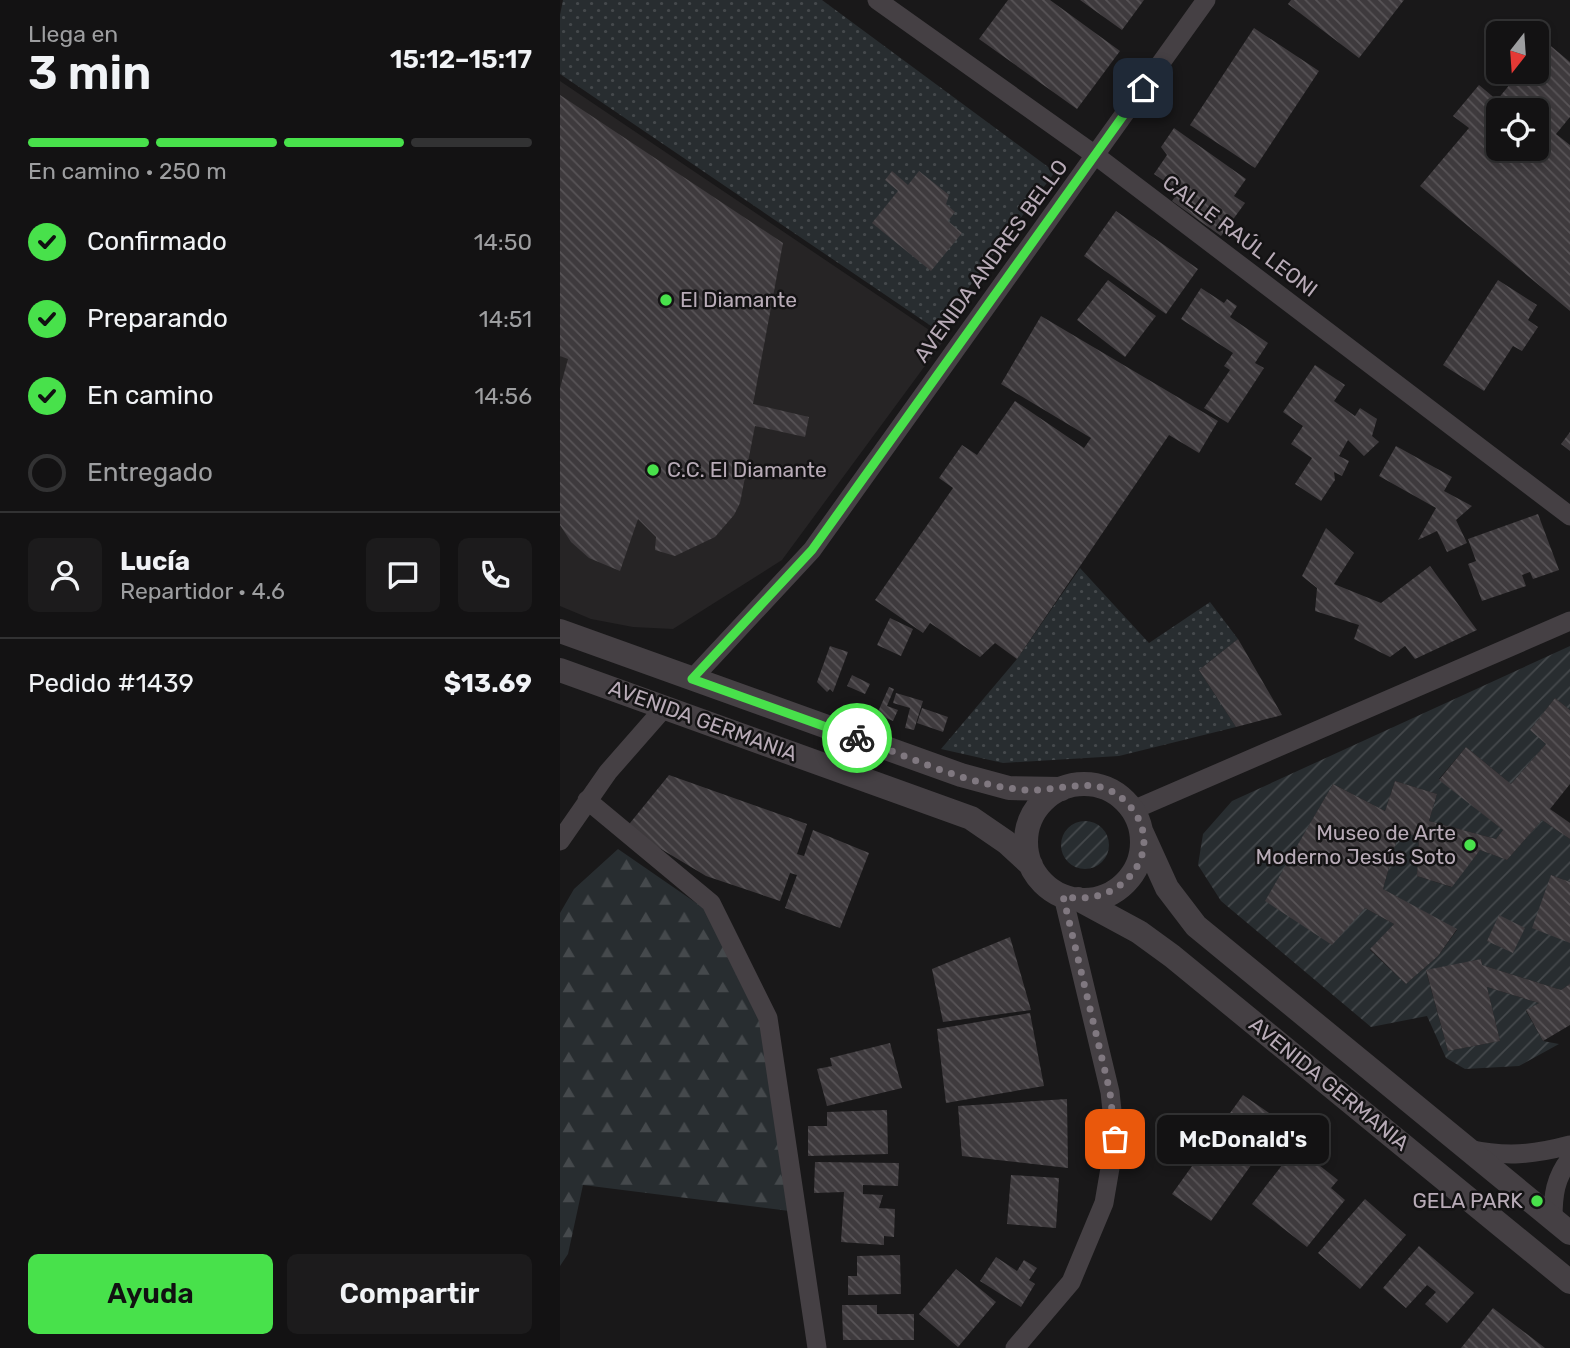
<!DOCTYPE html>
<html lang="es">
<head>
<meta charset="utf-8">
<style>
  body { margin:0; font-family:Rubik,sans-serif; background:#1c1b1c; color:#f1f3f6; height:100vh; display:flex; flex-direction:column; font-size:26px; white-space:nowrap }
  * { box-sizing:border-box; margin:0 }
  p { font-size:23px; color:#9d9ea0 }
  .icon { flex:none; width:38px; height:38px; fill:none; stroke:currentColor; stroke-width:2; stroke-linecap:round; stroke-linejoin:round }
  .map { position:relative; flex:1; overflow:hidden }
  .details { display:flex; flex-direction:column; background:#131213; width:560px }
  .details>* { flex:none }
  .needle { width:46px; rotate:197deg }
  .buttons { position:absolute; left:926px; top:21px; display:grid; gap:14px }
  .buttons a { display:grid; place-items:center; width:63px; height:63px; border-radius:10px; background:#131213; box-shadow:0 4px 10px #0003,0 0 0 2px #323233; font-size:35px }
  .pin { position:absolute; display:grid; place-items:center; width:60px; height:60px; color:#fff; margin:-30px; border-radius:14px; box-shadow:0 4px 10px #0006 }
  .courier { position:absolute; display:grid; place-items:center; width:70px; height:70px; margin:-35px; border:5px solid #48e14b; border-radius:50%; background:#fff; color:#222; box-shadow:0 2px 9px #0007 }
  .bubble { position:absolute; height:49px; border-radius:10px; background:#131213; box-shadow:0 4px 10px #0003,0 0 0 2px #323233; font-size:23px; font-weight:600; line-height:49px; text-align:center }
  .summary em { font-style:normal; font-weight:600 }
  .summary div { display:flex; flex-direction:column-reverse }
  .summary { display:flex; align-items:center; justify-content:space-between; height:119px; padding:0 28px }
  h1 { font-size:46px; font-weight:600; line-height:52px }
  .bar { display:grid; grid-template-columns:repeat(4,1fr); gap:10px 7px; align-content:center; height:84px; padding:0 28px }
  .bar i { height:9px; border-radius:5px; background:#323233 }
  .bar .on { background:#48e14b }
  .bar p { grid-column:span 4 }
  .line { display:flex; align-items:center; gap:18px; padding:0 28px; border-top:2px solid #323233 }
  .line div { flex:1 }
  .round { display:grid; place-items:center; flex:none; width:74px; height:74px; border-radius:10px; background:#1c1b1c }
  ol { padding:0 28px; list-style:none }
  li { display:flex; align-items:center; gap:21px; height:77px }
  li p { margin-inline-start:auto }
  li .icon { padding:7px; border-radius:50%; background:#48e14b; color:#111; stroke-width:4 }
  li:last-child { color:#9d9ea0 }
  li i { width:38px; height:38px; border:4px solid #323233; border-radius:50% }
  .cta { display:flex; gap:14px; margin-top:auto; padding:14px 28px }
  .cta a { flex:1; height:80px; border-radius:10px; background:#48e14b; color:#111; font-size:28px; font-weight:600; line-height:80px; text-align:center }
  .cta a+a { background:#1c1b1c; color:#f1f3f6 }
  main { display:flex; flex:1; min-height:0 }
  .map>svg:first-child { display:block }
  .built { fill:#262425 }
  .grass { fill:url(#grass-dots) }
  .forest { fill:url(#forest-firs) }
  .garden { fill:url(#garden-furrows) }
  .building { fill:url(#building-back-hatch); fill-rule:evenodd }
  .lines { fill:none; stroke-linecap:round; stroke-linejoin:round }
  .minor { stroke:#454044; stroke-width:19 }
  .tertiary { stroke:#454044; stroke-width:24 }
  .done { stroke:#807880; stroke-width:7; stroke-dasharray:0 12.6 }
  .route { stroke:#48e14b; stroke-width:9 }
  .poi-dot { fill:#48e14b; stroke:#141314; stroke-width:2.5 }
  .labels { text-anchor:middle; stroke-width:5; stroke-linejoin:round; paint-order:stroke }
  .street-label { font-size:21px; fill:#b8abb7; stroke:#141314 }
  .poi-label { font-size:21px; fill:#b8abb7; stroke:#141314; text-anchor:start }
</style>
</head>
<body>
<main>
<section class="details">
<div class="summary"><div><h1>3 min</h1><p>Llega en</p></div><em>15:12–15:17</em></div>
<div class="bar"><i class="on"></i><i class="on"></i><i class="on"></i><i></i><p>En camino · 250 m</p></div>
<ol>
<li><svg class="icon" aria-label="check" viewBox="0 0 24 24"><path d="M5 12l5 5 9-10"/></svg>Confirmado<p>14:50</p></li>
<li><svg class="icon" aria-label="check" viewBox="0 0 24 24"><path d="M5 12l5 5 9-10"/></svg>Preparando<p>14:51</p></li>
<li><svg class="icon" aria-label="check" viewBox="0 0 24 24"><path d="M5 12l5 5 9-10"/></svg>En camino<p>14:56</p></li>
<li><i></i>Entregado</li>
</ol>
<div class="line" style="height:126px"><a class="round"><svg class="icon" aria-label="person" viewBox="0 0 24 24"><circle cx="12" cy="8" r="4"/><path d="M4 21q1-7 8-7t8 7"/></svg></a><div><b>Lucía</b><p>Repartidor · 4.6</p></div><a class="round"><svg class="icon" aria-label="chat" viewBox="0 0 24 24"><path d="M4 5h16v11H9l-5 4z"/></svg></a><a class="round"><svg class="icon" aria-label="phone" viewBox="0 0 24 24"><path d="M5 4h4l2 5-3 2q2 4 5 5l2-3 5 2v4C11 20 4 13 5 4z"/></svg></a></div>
<div class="line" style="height:91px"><div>Pedido #1439</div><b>$13.69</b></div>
<div class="cta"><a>Ayuda</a><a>Compartir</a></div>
</section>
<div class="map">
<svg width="1010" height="1348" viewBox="0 0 1010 1348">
  <defs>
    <pattern id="grass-dots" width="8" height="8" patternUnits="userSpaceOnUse" patternTransform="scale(1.75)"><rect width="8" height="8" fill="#282d30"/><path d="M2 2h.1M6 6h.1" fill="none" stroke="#45494c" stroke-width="1.8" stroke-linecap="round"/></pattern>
    <pattern id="forest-firs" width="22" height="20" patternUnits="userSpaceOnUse" patternTransform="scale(1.75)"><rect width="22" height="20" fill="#282d30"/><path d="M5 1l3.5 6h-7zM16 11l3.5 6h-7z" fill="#45494c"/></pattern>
    <pattern id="garden-furrows" width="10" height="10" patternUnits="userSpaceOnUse" patternTransform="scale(1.75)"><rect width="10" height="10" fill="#282d30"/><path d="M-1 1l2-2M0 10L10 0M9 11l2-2" fill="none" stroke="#45494c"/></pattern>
    <pattern id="building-back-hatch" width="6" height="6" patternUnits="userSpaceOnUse" patternTransform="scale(1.75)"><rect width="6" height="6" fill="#3e3a3d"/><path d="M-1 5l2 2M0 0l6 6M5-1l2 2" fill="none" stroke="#585457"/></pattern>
  </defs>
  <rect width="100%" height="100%" fill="#191819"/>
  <path class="built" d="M0,81L384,340L222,560L113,629L73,627L31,619L0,606Z"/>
  <path class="grass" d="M3,0H262L495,172L377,330L0,74V15Z
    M520,568L589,643L650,602L678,639L639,670L676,727L559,756L443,763L381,749L457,659Z"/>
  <path class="forest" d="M58,849L158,918L208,1018L237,1212L23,1185L8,1254L0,1266V913L14,889Z"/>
  <path class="garden" d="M1010,646V710L995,698L971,729L986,744L951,784L906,747L879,779L943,830L936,839L869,821L877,794L835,781L825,811L773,784L706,901L805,908L834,924L810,950L846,984L878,956L897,930L823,889L839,831L859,837L857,876L891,887L920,850L947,860L982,820L1010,839V882L991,875L1010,943V984L1001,990L922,965L921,959L866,971L888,1051L940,1041L927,987L979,1003L966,1011L983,1041L999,1044L959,1066L905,1069L886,1058L867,1016L811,1027L661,901L638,865L643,834L672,801Z
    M501 845a24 24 0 1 1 48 0a24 24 0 1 1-48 0Z"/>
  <path class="building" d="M448,0H490L560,51L517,109L419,39Z
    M520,0H584L562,30Z
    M731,0H844L799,58L728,4Z
    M694,28L759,71L695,168L630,125Z
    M986,42L1010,62V117L996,134L1010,145V311L860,186L909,128L893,116L919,85L937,100L960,72H976V53ZM938,110H976V149H938Z
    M0,95L223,243L193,404L249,417L245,437L195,426L180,503L174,515L155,537L115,556L95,550L96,537L78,519L60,571L29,558L11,542L0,525V388L8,359L0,356Z
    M614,128L686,179L674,196L685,203L661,236L612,201L619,191L594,174L607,155L601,147Z
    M332,171L348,185L359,171L389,195L386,204L395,212L388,221L402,233L371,271L312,223L338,191L325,180Z
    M556,211L638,269L606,314L524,256Z
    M548,280L596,316L565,357L517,320Z
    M938,280L977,305L968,320L978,327L962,351L953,346L924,391L883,365Z
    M641,288L664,303L667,299L677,306L670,317L708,343L695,363L704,368L668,423L644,408L670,370L664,366L673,353L621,319Z
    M481,316L658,421L639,453L609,435L457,659L435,643L420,657L370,623L363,633L315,600L393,488L379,478L402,445L417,455L455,401L524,448L531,438L441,384Z
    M755,365L785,385L774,401L795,416L800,408L817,419L812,436L819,442L804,456L788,440L779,456L789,461L782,476L774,472L775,480L761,501L735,484L752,458L731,444L743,426L723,412Z
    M1010,432V451L1001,444Z
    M836,446L892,477L884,491L912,506L896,520L907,543L887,552L877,531L858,540L876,508L819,476Z
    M978,514L999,570L973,579L970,572L962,575L966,586L922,601L908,564L916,561L908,539Z
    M766,528L794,553L774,584L821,603L870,566L917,630L855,659L845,646L830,657L794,639L799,625L755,611L757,588L742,576Z
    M330,618L353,629L341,656L317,645Z
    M678,639L722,715L676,727L639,670Z
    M270,646L288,652L273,692L270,689L267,692L257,682Z
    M292,675L310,684L305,694L287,686Z
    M329,687L334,689L327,706L338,710L333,721L317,714Z
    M336,693L363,701L354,730L345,728L350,708L333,703Z
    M995,698L1010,710V784L990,809L1010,823V839L982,820L947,860L920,850L892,887L857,876L859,837L839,831L823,889L897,929L878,956L846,984L810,949L834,924L805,908L772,945L705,901L773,784L825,811L835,781L877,794L869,821L936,839L943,830L879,780L906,747L951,784L986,744L970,730Z
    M362,708L388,717L383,732L357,723Z
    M109,775L247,824L237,854L244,856L253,830L309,853L280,928L225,908L237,875L230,873L220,901L146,876L66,828Z
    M991,875L1010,882V943L972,928Z
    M939,915L965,928L953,953L927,941Z
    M450,937L471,1010L383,1022L372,969Z
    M921,959L922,965L1001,990L1010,984V1025L983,1041L966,1010L979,1003L927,987L940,1041L888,1051L866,970Z
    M470,1013L484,1086L386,1103L377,1029Z
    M330,1043L342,1088L267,1106L257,1069L272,1066L270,1058Z
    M683,1095L722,1122L651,1221L612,1194Z
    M507,1099L508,1168L402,1156L398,1106Z
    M327,1110L328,1154L248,1156V1126H267V1112Z
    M736,1147L778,1180L771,1188L785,1200L747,1247L692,1204Z
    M255,1162L339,1163L338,1186L303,1185V1194L323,1195L319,1208L335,1209L334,1237L324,1236V1245L281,1242L284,1192L254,1193Z
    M451,1175L499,1178L496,1228L447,1224Z
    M805,1199L846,1235L800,1289L758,1253Z
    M859,1246L914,1293L887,1323L865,1304L876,1292L867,1285L846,1308L823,1288Z
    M340,1255L341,1294L288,1295V1276H297V1256Z
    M436,1257L457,1271L464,1260L477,1268L469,1280L475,1284L461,1307L420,1281Z
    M396,1269L436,1302L398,1347L359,1314Z
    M282,1305H317V1314H354V1340H283Z
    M933,1308L985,1348H901Z"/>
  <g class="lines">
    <path class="minor" d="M317,0L535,155L1010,516
      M132,679L252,550L646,0
      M27,800L151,903L208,1018L257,1348
      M573,810L1010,621
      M0,841L48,772L105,707
      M908,1149C945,1157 973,1155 1010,1145
      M993,1219C993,1195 995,1178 1010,1159
      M455,1348L511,1282L544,1203L555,1139L550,1092L503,896"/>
    <path class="tertiary" d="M0,631L401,775L449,788L501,789
      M0,670L411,818L446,842L471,865
      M466 842a58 58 0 1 1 116 0a58 58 0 1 1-116 0Z
      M582,833L607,888L636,926L1010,1233
      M518,899L579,932L612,956L1010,1282"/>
  </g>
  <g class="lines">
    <path class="done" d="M297,738C351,757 408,786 466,790C502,792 538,772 567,803C611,848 562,910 503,896L550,1092L555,1139"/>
    <path class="route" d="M297,738L132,679L252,550L583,88"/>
  </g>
  <g class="poi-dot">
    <circle cx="106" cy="300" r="7"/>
    <circle cx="93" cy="470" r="7"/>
    <circle cx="910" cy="845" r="7"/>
    <circle cx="977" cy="1201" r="7"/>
  </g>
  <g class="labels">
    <g class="street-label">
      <text transform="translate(680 236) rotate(37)" y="7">CALLE RAÚL LEONI</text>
      <text transform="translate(431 261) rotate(-54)" y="7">AVENIDA ANDRES BELLO</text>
      <text transform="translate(143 721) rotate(20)" y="7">AVENIDA GERMANIA</text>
      <text transform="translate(769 1084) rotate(39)" y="7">AVENIDA GERMANIA</text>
    </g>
    <g class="poi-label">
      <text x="120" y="307">El Diamante</text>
      <text x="107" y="477">C.C. El Diamante</text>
      <text x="896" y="840" text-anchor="end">Museo de Arte<tspan x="896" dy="24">Moderno Jesús Soto</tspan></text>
      <text x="963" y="1208" text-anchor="end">GELA PARK</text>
    </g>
  </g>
</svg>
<div class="buttons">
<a><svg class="needle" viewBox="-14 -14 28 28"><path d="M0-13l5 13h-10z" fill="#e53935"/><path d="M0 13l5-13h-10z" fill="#9d9ea0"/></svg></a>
<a><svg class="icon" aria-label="locate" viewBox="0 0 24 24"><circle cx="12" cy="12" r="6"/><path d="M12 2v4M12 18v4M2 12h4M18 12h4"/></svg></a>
</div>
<div class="pin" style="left:555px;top:1139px;background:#ea580c"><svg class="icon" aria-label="bag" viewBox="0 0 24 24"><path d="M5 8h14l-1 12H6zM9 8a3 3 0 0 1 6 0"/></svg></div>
<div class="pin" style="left:583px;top:88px;background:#1f2937"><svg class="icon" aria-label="home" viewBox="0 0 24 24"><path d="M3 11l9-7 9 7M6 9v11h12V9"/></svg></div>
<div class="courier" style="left:297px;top:738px"><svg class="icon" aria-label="bike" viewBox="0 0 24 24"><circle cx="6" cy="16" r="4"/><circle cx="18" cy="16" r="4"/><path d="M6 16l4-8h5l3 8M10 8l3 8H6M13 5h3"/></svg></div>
<div class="bubble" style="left:597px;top:1115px;width:172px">McDonald's</div>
</div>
</main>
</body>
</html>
